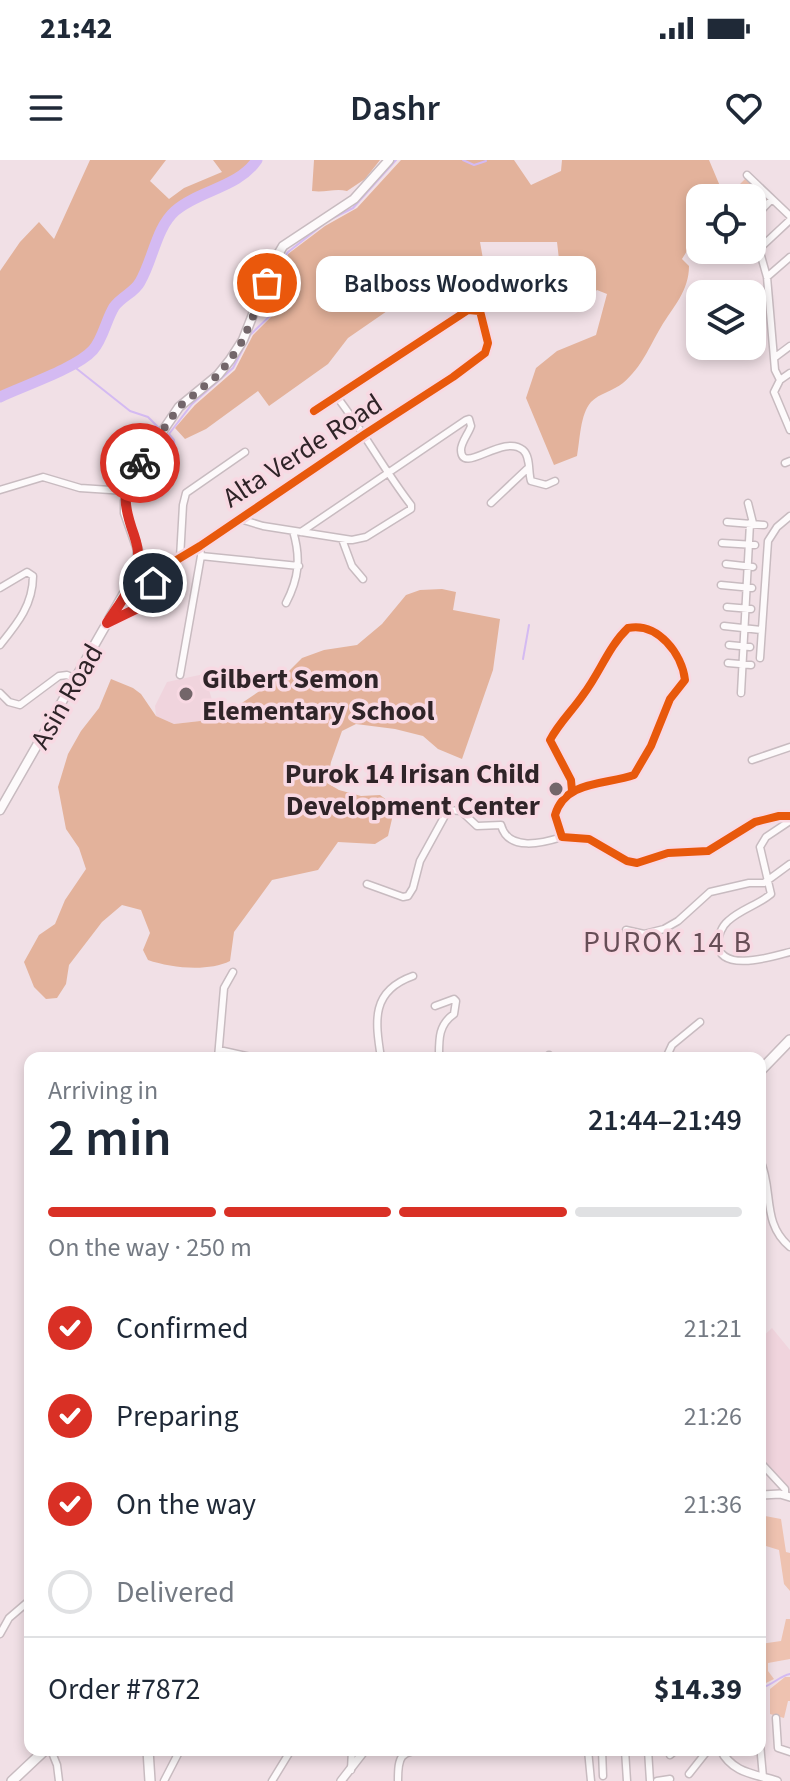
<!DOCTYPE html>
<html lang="en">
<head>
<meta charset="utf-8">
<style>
  body { margin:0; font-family:"Source Sans 3",sans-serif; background:#f6f6f7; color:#1f2937; height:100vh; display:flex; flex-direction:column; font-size:30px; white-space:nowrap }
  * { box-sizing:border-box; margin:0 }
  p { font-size:26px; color:#747a83 }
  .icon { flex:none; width:44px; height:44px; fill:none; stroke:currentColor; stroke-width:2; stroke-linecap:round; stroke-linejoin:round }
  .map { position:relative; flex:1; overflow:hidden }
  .drawer { position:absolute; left:24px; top:892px; width:742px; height:704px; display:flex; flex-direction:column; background:#fff; border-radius:16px; box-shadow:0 4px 12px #0003 }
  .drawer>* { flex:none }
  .buttons { position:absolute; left:686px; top:24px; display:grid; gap:16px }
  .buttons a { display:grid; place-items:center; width:80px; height:80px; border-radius:16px; background:#fff; box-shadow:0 4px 12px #0003; font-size:40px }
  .pin { position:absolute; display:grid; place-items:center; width:68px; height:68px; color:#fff; margin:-34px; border:4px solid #fff; border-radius:50%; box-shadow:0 2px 8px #0007 }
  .courier { position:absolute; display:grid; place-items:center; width:80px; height:80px; margin:-40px; border:6px solid #d93025; border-radius:50%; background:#fff; color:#222; box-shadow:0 2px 10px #0007 }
  .bubble { position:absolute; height:56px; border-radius:16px; background:#fff; box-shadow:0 4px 12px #0003; font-size:26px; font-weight:600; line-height:56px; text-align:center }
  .head em { font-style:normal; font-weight:600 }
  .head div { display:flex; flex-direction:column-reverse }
  .head { display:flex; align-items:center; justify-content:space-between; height:136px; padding:0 24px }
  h1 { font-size:52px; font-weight:600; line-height:60px }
  .bar { display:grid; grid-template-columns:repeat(4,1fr); gap:12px 8px; align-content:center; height:96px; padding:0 24px }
  .bar i { height:10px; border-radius:6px; background:#e0e1e3 }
  .bar .selected { background:#d93025 }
  .bar p { grid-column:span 4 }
  .line { display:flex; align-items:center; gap:20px; padding:0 24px; border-top:2px solid #e0e1e3 }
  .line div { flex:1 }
  ol { padding:0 24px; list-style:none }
  li { display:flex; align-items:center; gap:24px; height:88px }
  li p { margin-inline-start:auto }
  li .icon { padding:8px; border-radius:50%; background:#d93025; color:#fff; stroke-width:4 }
  li:last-child { color:#747a83 }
  li i { width:44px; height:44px; border:4px solid #e0e1e3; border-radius:50% }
  .status { display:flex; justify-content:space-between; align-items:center; height:56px; padding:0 40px; background:#fff; direction:ltr }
  .status svg { height:22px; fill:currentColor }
  header { display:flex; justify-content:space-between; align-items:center; height:104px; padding:0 24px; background:#fff; font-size:36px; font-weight:600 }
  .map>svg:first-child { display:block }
  .built { fill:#f0d4dd }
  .green { fill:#eec2b0 }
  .forest { fill:#e3b29b }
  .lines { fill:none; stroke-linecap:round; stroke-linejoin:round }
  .stream { stroke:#d4baf2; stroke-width:2 }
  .river { stroke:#d4baf2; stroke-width:11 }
  .minor-casing { stroke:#c8bbc0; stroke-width:9 }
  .tertiary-casing { stroke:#c8bbc0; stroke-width:10 }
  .secondary-casing { stroke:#c8bbc0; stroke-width:11 }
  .primary-casing { stroke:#c8bbc0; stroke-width:12 }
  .trunk-casing { stroke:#c8bbc0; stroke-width:12 }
  .minor { stroke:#fdfafb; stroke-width:6 }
  .tertiary { stroke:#fdfafb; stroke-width:7 }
  .secondary { stroke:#fdfafb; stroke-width:8 }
  .primary { stroke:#fdfafb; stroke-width:9 }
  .trunk { stroke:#fdfafb; stroke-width:9 }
  .cycleway-casing { stroke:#f8d9e3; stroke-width:13 }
  .cycleway { stroke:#e8590c; stroke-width:8 }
  .done { stroke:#73666a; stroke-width:8; stroke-dasharray:0 14.4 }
  .route { stroke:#d93025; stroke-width:10 }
  .poi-dot { fill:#73666a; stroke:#f8d9e3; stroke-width:3 }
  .labels { text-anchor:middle; stroke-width:7; stroke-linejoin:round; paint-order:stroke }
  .street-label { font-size:28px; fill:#2f2428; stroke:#f8d9e3 }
  .poi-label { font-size:28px; font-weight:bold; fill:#2f2428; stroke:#f8d9e3; text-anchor:start }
  .neighbourhood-label { font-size:30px; letter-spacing:2px; fill:#664e56; stroke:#f8d9e3 }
</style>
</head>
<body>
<div class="status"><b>21:42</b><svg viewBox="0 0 49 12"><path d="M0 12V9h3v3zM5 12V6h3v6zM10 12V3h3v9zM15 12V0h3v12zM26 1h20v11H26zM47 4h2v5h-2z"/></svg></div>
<header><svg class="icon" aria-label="menu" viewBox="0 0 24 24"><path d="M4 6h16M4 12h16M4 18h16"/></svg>Dashr<svg class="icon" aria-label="heart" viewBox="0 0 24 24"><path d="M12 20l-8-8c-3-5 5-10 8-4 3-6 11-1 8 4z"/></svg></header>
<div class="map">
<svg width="790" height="1621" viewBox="0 0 790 1621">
  <rect width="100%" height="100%" fill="#f1e0e6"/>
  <path class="built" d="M204,514L218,559L174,564L156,556L155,546L167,522Z
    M772,1168L790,1190V1331L760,1301V1179Z"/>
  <path class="green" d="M747,17L768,39L757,50L752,44V38H746L736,28Z
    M765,1356L781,1359L786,1392L790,1393V1431L784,1424L779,1390L766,1386V1375L761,1373Z
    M786,1459H790V1499L768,1503V1511L774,1519L760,1526V1484L781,1481Z
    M785,1517H790V1541H788L784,1558L770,1554V1529Z"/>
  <path class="forest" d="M90,0H166L150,21L169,39L184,28L222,12L213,0H257C238,28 199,30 175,51C156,68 153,100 140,122C134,133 122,136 114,147C106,160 103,179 93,190C77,208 23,226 0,237V111L20,82L39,62L54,79Z
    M314,0H380L365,19L347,31C335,28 325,33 312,31Z
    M401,0H514L531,25L561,11L562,0H709L725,38H700V70L682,99L689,106C689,131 673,147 661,167C649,187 642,207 623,223C613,231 600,233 591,242C580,254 580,281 577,296L554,305L526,238L536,208L557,191L596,175L607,134L597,130L587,139L573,142L563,134L557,82H480L483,99L445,111L348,178L328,204L269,246L258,231L206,269L185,279L175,268L195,245L235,210L253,175L273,155L283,106L288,94L325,66L357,48Z
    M442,429L456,432L453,450L500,459L493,510L462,599L438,589L423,576L395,569L356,564L342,571L331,602L327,623L339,630L361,636L380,635L395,646L388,676L375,684L338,682L318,710L272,720L234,772L230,801C208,812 171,808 148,800L143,790L150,773L141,750L122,745L102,762L69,805L66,824L57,838L46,839L34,827L24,802L39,775L55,764L65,740L86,709L79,688L66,669L58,627L68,594L81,571L99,548L111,519L133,528L141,534L156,556L174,564L218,559L288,512L302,498L324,490L357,485L382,464L406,435L420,430Z"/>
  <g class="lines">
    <path class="stream" d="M463,0L474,5L486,1
      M72,205L130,251L148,257L158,267
      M175,289L174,280L169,274L192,244L233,208L250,175L272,154L283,99L288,92L329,60L353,48L396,0
      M523,499L529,465
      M760,1528C772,1526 779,1516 790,1514"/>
    <path class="river" d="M0,237C23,226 77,208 93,190C103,179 106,160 114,147C122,136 134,133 140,122C153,100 156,68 175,51C199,30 238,28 257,0"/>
    <defs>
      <path id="minor" d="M747,15L790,56
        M752,60L772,39
        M752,64L767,117L775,210L780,220
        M760,88L790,60
        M767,117L790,97
        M774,198L790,186
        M790,213L780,220L774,232L790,270
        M785,303L790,301
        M0,330L43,317L80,328L126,331
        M491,343L527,309
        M748,343L753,363
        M240,359L263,366L352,380L366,377L411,349V345C384,310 364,272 337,237
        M727,362L764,365
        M301,372L466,260L469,259L471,266C469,273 461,282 461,290C462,316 503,273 523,290C531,297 528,312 531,321L546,325L555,321
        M342,379L352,406L363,419
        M722,383L755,385
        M201,396L299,406
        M180,398L183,345L186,333L245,292
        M726,404L753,407
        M721,425L752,428
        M0,428L27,412L33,416C33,445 17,464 0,485
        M286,443C299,418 301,398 293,371
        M727,447L751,449
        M108,463L140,447L165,407L200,386L365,274L453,217L485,193L488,183L480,151L468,150L314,251
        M724,466L761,470
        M729,485L750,487
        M760,498L768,381L777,367L790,356
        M728,503L751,505
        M180,515L201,396L200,386
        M0,533L9,542L20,545L59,516L67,515L76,519
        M741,533L750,363
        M752,600L790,587
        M572,631L571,620L550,580C559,563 572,551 583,535C600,513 608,487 628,468C658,462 682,494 685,520L670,539L651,586L634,615C606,625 565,620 555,655L562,677L589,679L627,701L637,703L668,693L708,691L755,662L779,656H790
        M790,661L766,677L760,687L771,734C758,745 741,749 728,761C722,766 718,776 718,783C719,814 774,796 790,792
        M367,724L403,737L408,736L413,728L420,701L448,650L461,651L477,666L501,665C508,692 543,683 562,677
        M626,770L644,774L664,769L678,761L710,732L749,723H764L790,704
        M435,846L454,839L456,841L454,854C438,865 439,880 439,898
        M219,890L256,898
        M549,895V898
        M218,898L224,828L233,812
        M381,898C375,860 371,831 413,816
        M666,898L672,885L700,862
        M760,1000C774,1030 761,1063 790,1087
        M760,1302L785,1329V1335
        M0,1474L9,1458L30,1440
        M776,1558L778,1588L790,1592
        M760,1584L763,1617
        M51,1590L57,1605L59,1621
        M588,1590L591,1621
        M602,1590L603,1616
        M625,1590L627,1621
        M648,1590L650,1621
        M670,1595L676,1590
        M351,1610L352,1590
        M689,1614L708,1590
        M164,1621L180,1590
        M272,1621L291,1590
        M398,1621C398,1596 400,1591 426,1590
        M657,1621L670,1619"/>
      <path id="tertiary" d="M760,1335L780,1334L790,1337
        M721,1590C732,1613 755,1614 777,1621
        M341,1621L365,1590"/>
      <path id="secondary" d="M0,650L135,414L138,390L125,353V341L130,319L179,247L218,215L230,200L243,180L273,103L283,86L354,39L389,0"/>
      <path id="primary" d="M12,1621L45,1590"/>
      <path id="trunk" d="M760,911L790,880
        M148,1590L150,1621"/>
    </defs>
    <use href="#minor" class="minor-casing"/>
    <use href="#tertiary" class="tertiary-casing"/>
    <use href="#secondary" class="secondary-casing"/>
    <use href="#primary" class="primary-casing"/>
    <use href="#trunk" class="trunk-casing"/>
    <use href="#minor" class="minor"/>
    <use href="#tertiary" class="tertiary"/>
    <use href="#secondary" class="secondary"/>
    <use href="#primary" class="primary"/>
    <use href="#trunk" class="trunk"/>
    <defs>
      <path id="cycleway" d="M107,463L140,447L165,407L200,386L365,274L453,217L485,193L488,183L480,151L468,150L314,251
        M572,631L571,620L550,580C559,563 572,551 583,535C600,513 608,487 628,468C658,462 682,494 685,520L670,539L651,586L634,615C606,625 565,620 555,655L562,677L589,679L627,701L637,703L668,693L708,691L755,662L779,656H790"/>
    </defs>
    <use href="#cycleway" class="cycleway-casing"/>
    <use href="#cycleway" class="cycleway"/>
  </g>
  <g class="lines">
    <path class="done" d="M140,303L179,247L218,215L230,200L243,180L267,123"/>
    <path class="route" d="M140,303C121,332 123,344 134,375C137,384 139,392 138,400C136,424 119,444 107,463L140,447L153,423"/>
  </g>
  <g class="poi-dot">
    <circle cx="186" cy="534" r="8"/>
    <circle cx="556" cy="629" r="8"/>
  </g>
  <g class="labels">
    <g class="street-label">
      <text transform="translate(302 290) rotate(-33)" y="10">Alta Verde Road</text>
      <text transform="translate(66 536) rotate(-60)" y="10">Asin Road</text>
    </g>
    <g class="poi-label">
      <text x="202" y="528">Gilbert Semon<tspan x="202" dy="32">Elementary School</tspan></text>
      <text x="540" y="623" text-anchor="end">Purok 14 Irisan Child<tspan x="540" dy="32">Development Center</tspan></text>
    </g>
    <g class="neighbourhood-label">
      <text x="668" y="792">PUROK 14 B</text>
    </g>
  </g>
</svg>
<div class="buttons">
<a><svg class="icon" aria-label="locate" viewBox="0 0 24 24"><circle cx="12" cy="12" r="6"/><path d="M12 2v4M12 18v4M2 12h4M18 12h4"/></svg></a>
<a><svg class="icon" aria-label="layers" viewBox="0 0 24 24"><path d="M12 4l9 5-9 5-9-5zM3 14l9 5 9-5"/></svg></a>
</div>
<div class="pin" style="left:267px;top:123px;background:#ea580c"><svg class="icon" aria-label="bag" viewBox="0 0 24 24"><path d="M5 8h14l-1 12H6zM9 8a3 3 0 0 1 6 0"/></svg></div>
<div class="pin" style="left:153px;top:423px;background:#1f2937"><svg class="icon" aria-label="home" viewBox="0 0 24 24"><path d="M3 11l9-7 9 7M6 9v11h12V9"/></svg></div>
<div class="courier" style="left:140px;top:303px"><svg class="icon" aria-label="bike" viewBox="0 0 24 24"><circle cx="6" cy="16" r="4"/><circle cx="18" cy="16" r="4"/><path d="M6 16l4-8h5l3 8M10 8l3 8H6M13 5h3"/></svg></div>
<div class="bubble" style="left:316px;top:96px;width:280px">Balboss Woodworks</div>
<section class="drawer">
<div class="head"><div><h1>2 min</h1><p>Arriving in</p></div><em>21:44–21:49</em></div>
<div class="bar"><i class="selected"></i><i class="selected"></i><i class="selected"></i><i></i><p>On the way · 250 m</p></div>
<ol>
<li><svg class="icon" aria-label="check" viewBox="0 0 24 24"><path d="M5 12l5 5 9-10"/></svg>Confirmed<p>21:21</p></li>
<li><svg class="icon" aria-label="check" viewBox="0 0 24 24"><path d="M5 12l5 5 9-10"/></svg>Preparing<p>21:26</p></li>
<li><svg class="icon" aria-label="check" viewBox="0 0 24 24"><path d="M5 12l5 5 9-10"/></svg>On the way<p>21:36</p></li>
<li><i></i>Delivered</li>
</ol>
<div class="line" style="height:104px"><div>Order #7872</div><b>$14.39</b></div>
</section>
</div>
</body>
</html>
